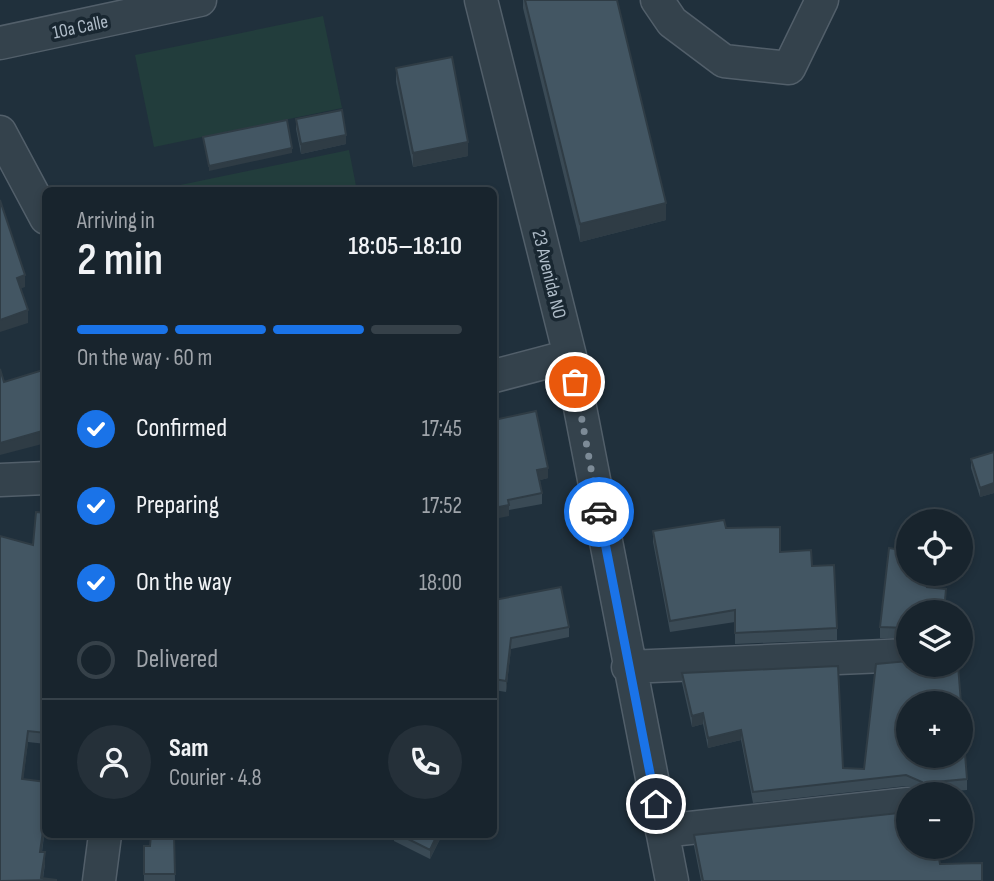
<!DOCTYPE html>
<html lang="en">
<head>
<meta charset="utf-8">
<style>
  body { margin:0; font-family:"Sofia Sans Condensed",sans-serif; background:#253039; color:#f1f3f6; height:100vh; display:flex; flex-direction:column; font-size:26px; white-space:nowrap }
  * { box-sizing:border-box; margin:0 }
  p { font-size:23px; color:#9fa4aa }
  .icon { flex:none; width:38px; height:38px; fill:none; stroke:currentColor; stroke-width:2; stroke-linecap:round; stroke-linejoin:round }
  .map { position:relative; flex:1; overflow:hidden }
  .sheet { position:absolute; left:42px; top:187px; width:455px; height:651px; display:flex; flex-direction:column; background:#18242d; border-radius:10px; box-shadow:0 4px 10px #0003,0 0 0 2px #364149 }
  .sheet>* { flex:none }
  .buttons { position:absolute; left:896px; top:509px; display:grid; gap:14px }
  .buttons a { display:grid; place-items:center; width:77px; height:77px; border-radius:50%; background:#18242d; box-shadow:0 4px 10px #0003,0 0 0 2px #364149; font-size:35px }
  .pin { position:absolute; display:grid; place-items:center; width:60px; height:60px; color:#fff; margin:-30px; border:4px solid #fff; border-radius:50%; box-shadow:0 2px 7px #0007 }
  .courier { position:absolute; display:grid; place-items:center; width:70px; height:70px; margin:-35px; border:5px solid #1a73e8; border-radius:50%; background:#fff; color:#222; box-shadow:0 2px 9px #0007 }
  .head em { font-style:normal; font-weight:600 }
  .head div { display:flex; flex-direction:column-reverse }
  .head { display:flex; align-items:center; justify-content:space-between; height:119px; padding:0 35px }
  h1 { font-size:46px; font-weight:600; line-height:52px }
  .bar { display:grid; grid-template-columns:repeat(4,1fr); gap:10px 7px; align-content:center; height:84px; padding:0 35px }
  .bar i { height:9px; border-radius:5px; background:#364149 }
  .bar .current { background:#1a73e8 }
  .bar p { grid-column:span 4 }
  .line { display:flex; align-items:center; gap:18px; padding:0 35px; border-top:2px solid #364149 }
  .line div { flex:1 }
  .round { display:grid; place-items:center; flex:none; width:74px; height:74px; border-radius:37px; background:#253039 }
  ol { padding:0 35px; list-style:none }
  li { display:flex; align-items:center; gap:21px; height:77px }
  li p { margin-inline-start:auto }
  li .icon { padding:7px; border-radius:50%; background:#1a73e8; color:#fff; stroke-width:4 }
  li:last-child { color:#9fa4aa }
  li i { width:38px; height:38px; border:4px solid #364149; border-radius:50% }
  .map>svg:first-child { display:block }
  .pitch { fill:#223d3c }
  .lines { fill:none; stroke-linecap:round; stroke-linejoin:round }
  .minor-casing { stroke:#525f6a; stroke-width:35 }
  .minor { stroke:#34424c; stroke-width:32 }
  .wall { fill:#3a4a55 }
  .shaded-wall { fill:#2f3c45 }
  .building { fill:#435663; stroke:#2f3c45; stroke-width:2; fill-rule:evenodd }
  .done { stroke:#7d8b97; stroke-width:7; stroke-dasharray:0 12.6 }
  .route { stroke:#1a73e8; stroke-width:9 }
  .labels { text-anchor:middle; stroke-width:7; stroke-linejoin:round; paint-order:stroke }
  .street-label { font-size:19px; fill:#afbcc8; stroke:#192731 }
</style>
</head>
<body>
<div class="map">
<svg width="994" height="881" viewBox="0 0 994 881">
  <rect width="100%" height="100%" fill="#20303c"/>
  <path class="pitch" d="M323,16L342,108L154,147L135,55Z
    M349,150L357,191H162L161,189Z"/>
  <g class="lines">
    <defs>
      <path id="minor" d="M481,0L570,356L672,881
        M657,0L672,22L724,61L789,68L822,0
        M0,43L200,0
        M0,132L46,218
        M494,376L570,356
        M0,480L46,478
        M628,667L908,655
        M662,831L908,804
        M99,881L105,835"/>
    </defs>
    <use href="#minor" class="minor-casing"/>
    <use href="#minor" class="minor"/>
  </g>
  <path class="wall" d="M523,0H617L666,220L580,242L523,8Z
    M396,68L468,156L413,167L396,82Z
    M296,119L346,144L301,154L296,129Z
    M494,420L548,478L540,480L542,493V504L509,510V516Z
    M994,452V493L980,497L971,468V459Z
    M46,513V744L28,742L23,779L46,782V822L42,852L45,864L43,879L0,881L33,545Z
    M726,528L812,566L837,628V640L735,644V622L670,632L653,542V531Z
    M908,574H930L928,587L946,600L945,612H908V638H880V627Z
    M494,595V600L569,627V637L511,649L506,692L494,690Z
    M682,673L843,768L967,779V790L923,794L922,793L906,786L753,803L741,740L708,748L703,724L692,727L682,683Z
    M151,835H196V840L174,838L175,881H144V846H150Z
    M249,835H313L312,837Z
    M394,835H442L430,859L394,841Z
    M694,835L940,864L982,881H701L694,846Z"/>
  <path class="shaded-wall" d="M346,135V144L301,154V144Z
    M468,142V156L413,167V153Z
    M292,148V153L209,171V166Z
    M666,203V220L580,242V224Z
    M25,275V287L17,290V278Z
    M28,310V323L0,332V320Z
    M46,430V443L0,455V443Z
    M548,468V478L537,481V470Z
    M994,483V493L980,497V488Z
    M509,505V516L494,519V508Z
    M511,638V649L506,692V681Z
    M703,713V724L692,727V716Z
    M741,730V740L708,748V738Z
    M28,731V742L22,791V779Z
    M46,810V822L40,863V852Z
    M437,835H442L430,859V850Z
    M45,852V864L42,881H41Z"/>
  <path class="building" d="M525,0H617L666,203L580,224Z
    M452,57L468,142L413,153L396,68Z
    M342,110L346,135L301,144L296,119Z
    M287,120L292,148L209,166L203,137Z
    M0,200L25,275L17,278L28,310L0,320Z
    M0,369L4,382L46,369V430L0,443Z
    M536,411L548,468L537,470L542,493L508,500L509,505L494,508V420Z
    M994,452V483L980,488L971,459Z
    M36,512L46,513V733L28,731L22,779L46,782V810L40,852H45L41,878L57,880L0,881V536L33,545Z
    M724,520L726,528L780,527V552L811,550L812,566L834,565L837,628L735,633V610L670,621L653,531Z
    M889,548L908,551V574H928L927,587L946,589L944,612H908V628L880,627Z
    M561,587L569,627L511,638L506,681L494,679V595V600Z
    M908,661V665H958L967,779L925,783L927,794H925L926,792L922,782L906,775L753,792L741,730L708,738L703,713L692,716L682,673L838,666L843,768L864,769L876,664ZM908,704H961V756H908Z
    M908,812V847H937L940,864L982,863V881H703L694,835Z
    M151,835H174L175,874H144V846H150Z
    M400,835H437L430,850Z"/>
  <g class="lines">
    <path class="done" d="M575,382L599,512"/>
    <path class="route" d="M599,512L656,804"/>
  </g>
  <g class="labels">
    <g class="street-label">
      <text transform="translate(80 26) rotate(-12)" y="7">10a Calle</text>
      <text transform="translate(550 274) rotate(76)" y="7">23 Avenida NO</text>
    </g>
  </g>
</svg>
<div class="buttons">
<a><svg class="icon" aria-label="locate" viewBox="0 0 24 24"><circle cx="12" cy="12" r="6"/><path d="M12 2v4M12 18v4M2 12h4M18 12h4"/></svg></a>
<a><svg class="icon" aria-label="layers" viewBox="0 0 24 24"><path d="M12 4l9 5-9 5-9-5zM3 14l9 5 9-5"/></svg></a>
<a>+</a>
<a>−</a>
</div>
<div class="pin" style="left:575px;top:382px;background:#ea580c"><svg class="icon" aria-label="bag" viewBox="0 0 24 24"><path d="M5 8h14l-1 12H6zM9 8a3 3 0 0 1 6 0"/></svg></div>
<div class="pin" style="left:656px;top:804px;background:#1f2937"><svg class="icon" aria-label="home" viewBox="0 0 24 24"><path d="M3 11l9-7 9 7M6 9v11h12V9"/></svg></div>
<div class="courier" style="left:599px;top:512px"><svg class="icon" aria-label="car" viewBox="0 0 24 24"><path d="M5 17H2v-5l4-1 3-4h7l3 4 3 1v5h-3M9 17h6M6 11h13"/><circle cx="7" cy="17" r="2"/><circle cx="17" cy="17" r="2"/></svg></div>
<section class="sheet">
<div class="head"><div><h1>2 min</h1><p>Arriving in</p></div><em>18:05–18:10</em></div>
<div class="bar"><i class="current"></i><i class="current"></i><i class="current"></i><i></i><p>On the way · 60 m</p></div>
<ol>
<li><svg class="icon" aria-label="check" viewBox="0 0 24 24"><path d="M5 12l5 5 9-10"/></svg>Confirmed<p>17:45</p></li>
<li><svg class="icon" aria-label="check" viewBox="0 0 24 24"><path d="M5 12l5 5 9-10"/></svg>Preparing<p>17:52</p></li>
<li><svg class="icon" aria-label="check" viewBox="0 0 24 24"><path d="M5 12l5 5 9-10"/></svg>On the way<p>18:00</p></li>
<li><i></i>Delivered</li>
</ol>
<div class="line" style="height:126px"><a class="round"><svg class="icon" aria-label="person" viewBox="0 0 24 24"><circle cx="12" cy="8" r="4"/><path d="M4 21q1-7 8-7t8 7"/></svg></a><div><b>Sam</b><p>Courier · 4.8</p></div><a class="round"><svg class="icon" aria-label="phone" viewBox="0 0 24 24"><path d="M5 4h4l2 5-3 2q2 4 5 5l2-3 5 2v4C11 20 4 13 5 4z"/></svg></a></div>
</section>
</div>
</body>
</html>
